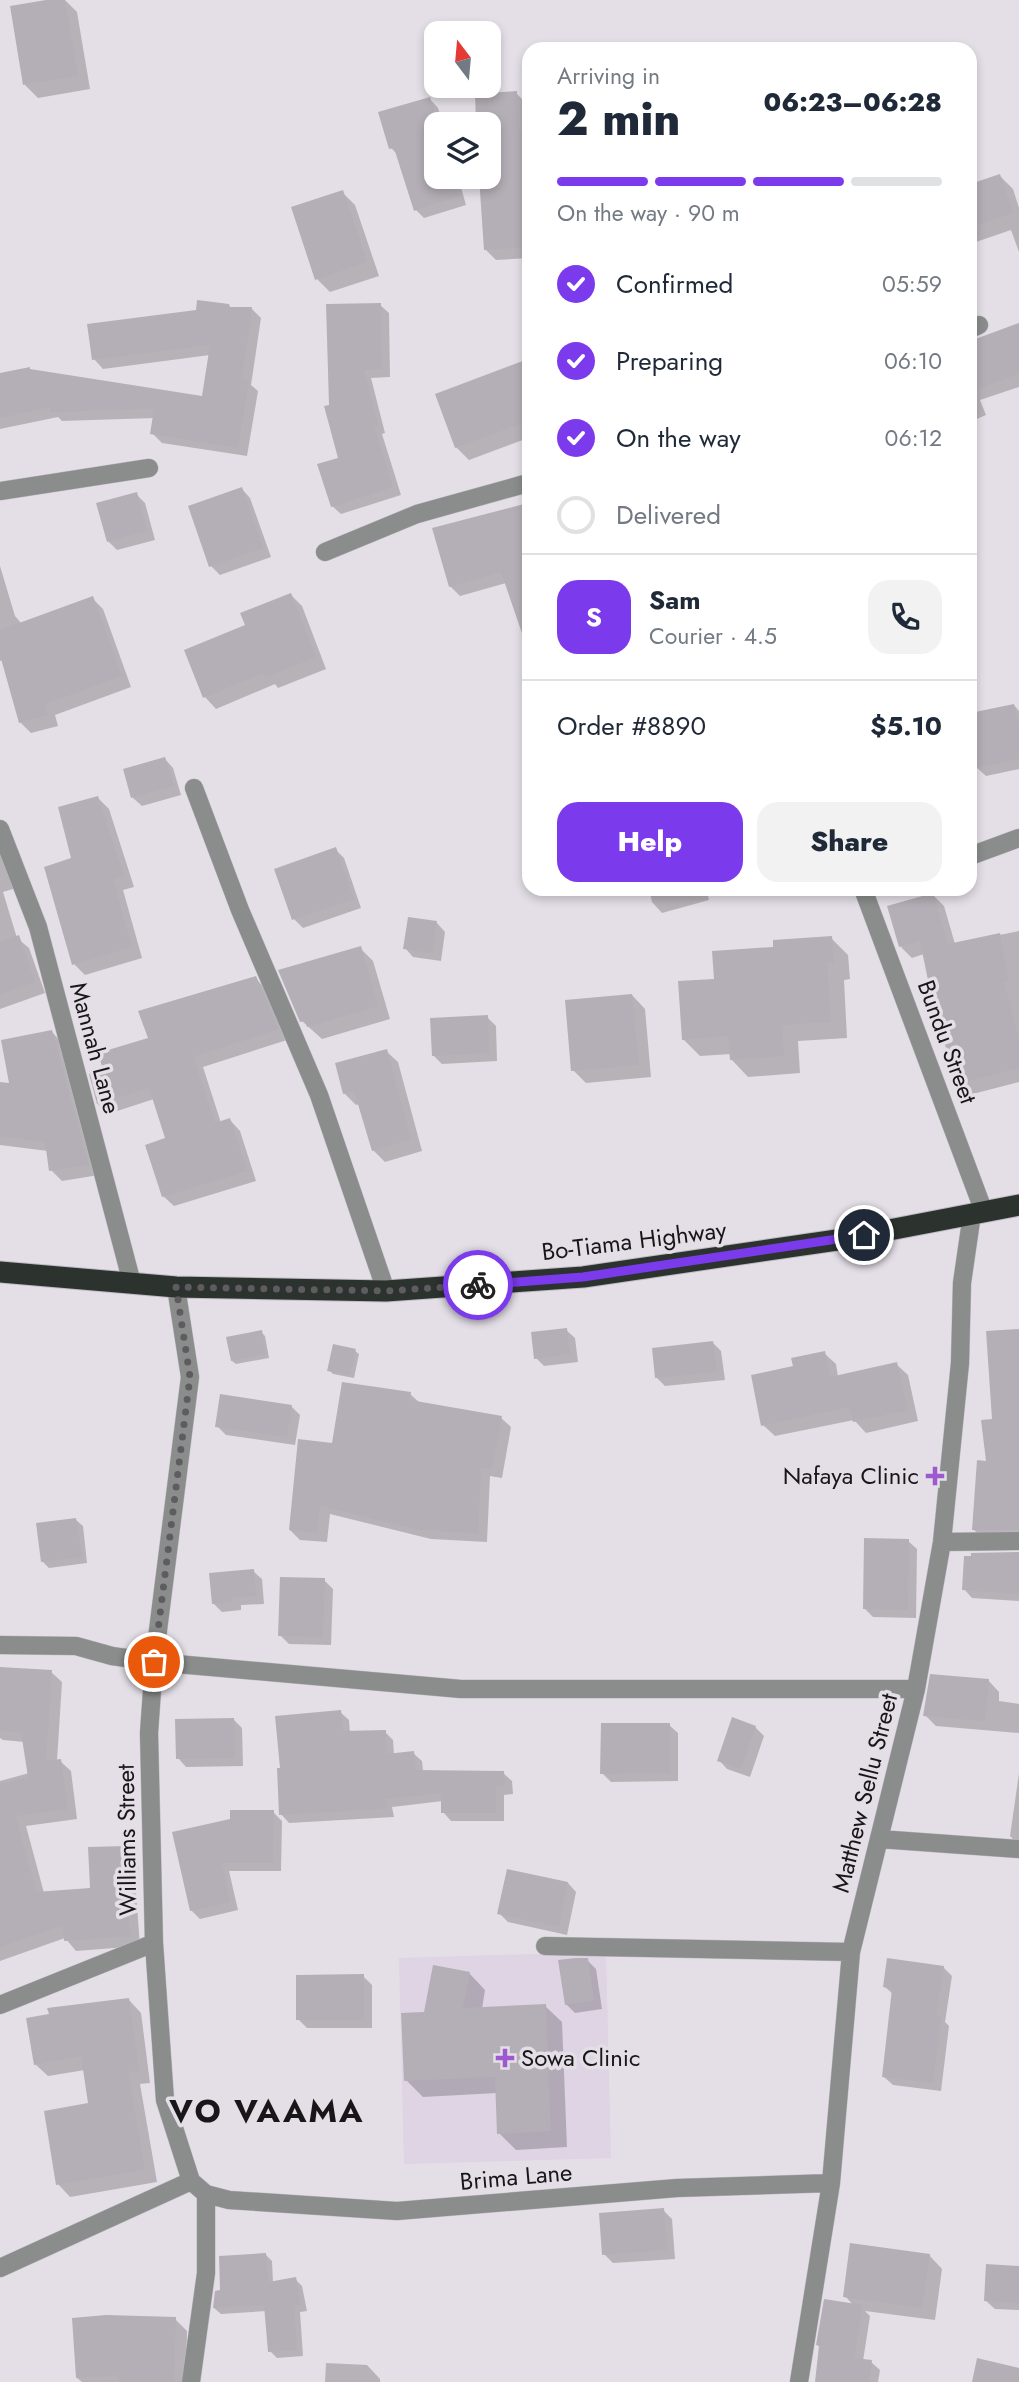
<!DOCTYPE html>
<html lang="en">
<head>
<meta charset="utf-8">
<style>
  body { margin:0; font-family:Jost,sans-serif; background:#f2f2f3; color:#1f2937; height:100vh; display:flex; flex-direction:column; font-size:26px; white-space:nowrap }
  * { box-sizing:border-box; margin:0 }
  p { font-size:23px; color:#747a83 }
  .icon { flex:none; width:38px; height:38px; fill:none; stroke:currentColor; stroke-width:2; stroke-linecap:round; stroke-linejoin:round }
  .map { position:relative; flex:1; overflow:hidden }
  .side { position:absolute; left:522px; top:42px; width:455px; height:854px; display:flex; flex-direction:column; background:#fff; border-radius:21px; box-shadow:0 4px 10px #0003 }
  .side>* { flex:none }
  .needle { width:46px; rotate:344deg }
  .tools { position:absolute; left:424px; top:21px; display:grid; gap:14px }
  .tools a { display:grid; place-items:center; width:77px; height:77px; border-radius:14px; background:#fff; box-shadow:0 4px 10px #0003; font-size:35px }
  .pin { position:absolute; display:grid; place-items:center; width:60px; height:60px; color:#fff; margin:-30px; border:4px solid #fff; border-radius:50%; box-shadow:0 2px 7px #0007 }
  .courier { position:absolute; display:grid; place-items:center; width:70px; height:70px; margin:-35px; border:5px solid #7c3aed; border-radius:50%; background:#fff; color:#222; box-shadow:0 2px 9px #0007 }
  .head em { font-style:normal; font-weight:800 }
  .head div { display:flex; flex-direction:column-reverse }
  .head { display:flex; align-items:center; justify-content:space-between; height:119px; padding:0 35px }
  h1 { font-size:46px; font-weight:800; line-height:52px }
  .bar { display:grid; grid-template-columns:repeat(4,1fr); gap:10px 7px; align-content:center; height:84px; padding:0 35px }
  .bar i { height:9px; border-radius:5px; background:#e0e1e3 }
  .bar .current { background:#7c3aed }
  .bar p { grid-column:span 4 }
  .line { display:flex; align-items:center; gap:18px; padding:0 35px; border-top:2px solid #e0e1e3 }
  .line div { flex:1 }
  .round { display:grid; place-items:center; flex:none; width:74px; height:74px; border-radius:21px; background:#f2f2f3 }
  ol { padding:0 35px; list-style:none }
  li { display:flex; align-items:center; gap:21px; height:77px }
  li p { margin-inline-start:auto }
  li .icon { padding:7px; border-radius:50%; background:#7c3aed; color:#fff; stroke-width:4 }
  li:last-child { color:#747a83 }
  li i { width:38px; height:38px; border:4px solid #e0e1e3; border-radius:50% }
  .action { display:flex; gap:14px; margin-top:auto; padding:14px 35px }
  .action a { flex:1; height:80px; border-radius:21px; background:#7c3aed; color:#fff; font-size:28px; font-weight:800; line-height:80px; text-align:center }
  .action a+a { background:#f2f2f3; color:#1f2937 }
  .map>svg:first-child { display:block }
  .built { fill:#ded4e3 }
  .shadow { fill:#0003 }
  .building { fill:#b4afb6 }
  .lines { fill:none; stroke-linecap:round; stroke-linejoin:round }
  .street-casing { stroke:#bfbbc2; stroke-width:19 }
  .highway-casing { stroke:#bfbbc2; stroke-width:23 }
  .street { stroke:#8a8d8b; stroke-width:18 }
  .highway { stroke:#2c332f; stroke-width:21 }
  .done { stroke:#5f5c61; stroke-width:7; stroke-dasharray:0 12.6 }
  .route { stroke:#7c3aed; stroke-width:9 }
  .poi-dot { fill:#9f59ce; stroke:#e4dfe7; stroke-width:2.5 }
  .labels { text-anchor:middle; stroke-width:7; stroke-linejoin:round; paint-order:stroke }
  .street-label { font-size:24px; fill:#181619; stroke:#e4dfe7 }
  .poi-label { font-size:24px; fill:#181619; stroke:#e4dfe7; text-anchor:end }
  .district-label { font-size:32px; font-weight:bold; letter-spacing:2px; fill:#181619; stroke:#e4dfe7 }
</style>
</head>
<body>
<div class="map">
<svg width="1019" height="2382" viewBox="0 0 1019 2382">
  <rect width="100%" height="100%" fill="#e4dfe7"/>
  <path class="built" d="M606,1952L611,2158L404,2164L399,1958Z"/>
  <path class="shadow" d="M57,0H65L77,12L90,89L38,98L25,85Z
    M516,93L527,104L528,258L496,260L485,249L481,177H488V124H478L477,95Z
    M430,99L438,108L443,124H436V177H458L466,205L424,218L416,210L399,156L391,148Z
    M1000,176L1013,189L1019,208V252L1011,230L970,244V186Z
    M342,192L355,205L379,276L330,292L317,279Z
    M380,305L389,313L390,377L371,378L385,433L382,434L401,495L341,514L332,506L340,459L331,406Z
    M232,309H252L261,318L251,385L258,391L247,456L162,443L152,433L155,418L62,421L58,417L0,429V375L203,398L210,355L103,369L94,359Z
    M1019,326V387L980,400L986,415L970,422V344Z
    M525,362L528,365V438L469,460L456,447Z
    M242,489L250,498L271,557L220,575L211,566Z
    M136,494L145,503L155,540L117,550L108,541Z
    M528,505V619L525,620L506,583L460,596L450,586L434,530Z
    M0,566L15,616L22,624L92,598L103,609L131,687L55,715L58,726L31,733L20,722L3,660L0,661Z
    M291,595L302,606L326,669L278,688L275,684L216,709L205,697L186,651L247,626Z
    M1014,705L1019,711V769L986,776L977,768L970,733V715Z
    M165,759L173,768L181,795L142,806L133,798L125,770Z
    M98,798L109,809L134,887L123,890L142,958L85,975L74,964V859Z
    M0,846L16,888L3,892L17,938L29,948L45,993L0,1009Z
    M335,849L344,858L361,908L303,928L294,919L276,870Z
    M649,889H706L709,900L662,913L652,902Z
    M933,895L944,906L955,944L1019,931V1082L969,1095L957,1083L924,954L912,958L901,947Z
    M437,923L445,932L441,961L413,957L405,948Z
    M831,938L848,955L850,979L844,980L847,1038L798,1041L800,1073L748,1077L731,1059V1054L700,1056L683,1039L775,949Z
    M360,948L373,961L390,1019L322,1039L302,1021Z
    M255,978L266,989L287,1040L203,1067L221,1123L230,1120L240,1131L256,1181L174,1206L163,1196L168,1140L154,1099L108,1114L98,1104L105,1071L150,1039Z
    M632,995L645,1009L651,1077L586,1083L573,1070Z
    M487,1017L496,1026L497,1061L442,1064L433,1055Z
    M52,1032L62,1043L99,1175L62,1181L51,1170L48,1151L0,1145V1084L11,1085Z
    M386,1051L398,1062L422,1151L385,1162L373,1150L359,1104L356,1105L344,1093Z
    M566,1330L575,1338L578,1362L544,1366L536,1358Z
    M1019,1331V1540H985L974,1530L988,1463L994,1420Z
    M261,1332L265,1336L269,1358L236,1364L232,1361Z
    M713,1343L721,1351L725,1380L665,1386L656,1377Z
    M355,1351L359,1354L354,1378L333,1374L329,1370Z
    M824,1353L836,1364L838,1377L896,1364L908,1375L918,1421L866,1433L854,1420L775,1436L763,1425L795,1368Z
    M410,1394L420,1403L501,1418L511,1427L502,1478L490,1476L487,1542L431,1539L330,1514L327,1542L300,1540L290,1530Z
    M291,1406L300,1415L295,1445L226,1435L217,1426Z
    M76,1520L83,1526L87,1563L49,1568L42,1561Z
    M908,1541L917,1549L916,1618L873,1617L865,1609Z
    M1019,1554V1601L972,1598L964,1589Z
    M253,1571L262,1579L264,1604L241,1605V1610L222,1612L213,1603Z
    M324,1580L333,1589L331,1645L289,1644L280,1635Z
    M0,1668L51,1672L62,1682L57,1761H60L71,1771L77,1819L26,1826L44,1893L92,1889L127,1847L138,1858L139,1879H135L140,1946L76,1951L65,1938L0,1961V1781L29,1773L25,1742L3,1740L0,1738Z
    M988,1680L999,1692V1701L1019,1704V1733L936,1726L925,1715Z
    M340,1712L349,1720L350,1733L385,1732L393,1740L394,1755L413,1753L422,1761L423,1771L503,1773L512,1781L513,1794L504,1795V1821H451L443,1812V1801L392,1807L394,1817L289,1823L281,1814Z
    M234,1720L242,1728L243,1766L186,1767L178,1758Z
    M669,1725L678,1733V1781L611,1782L602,1773Z
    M755,1727L764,1736L750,1777L727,1769L719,1760Z
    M1019,1773V1845L1010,1836Z
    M273,1812L282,1821L281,1871H229L238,1910L200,1919L191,1910L175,1834Z
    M568,1883L576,1892L567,1935L508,1922L499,1913Z
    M587,1960L596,1969L602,2009L575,2013L566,2004Z
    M943,1967L952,1976L945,2022L949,2026L941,2091L893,2085L884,2077L894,1995L885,1987Z
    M469,1973L485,1990L482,2009L545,2006L562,2022L567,2147L516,2150L499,2133L497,2093L423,2097L406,2080L426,2014Z
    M363,1976L372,1985V2028H307L298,2019Z
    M129,2000L141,2013L150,2083L140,2084L157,2182L70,2197L58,2184L89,2105L85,2070L48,2076L35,2064Z
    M663,2210L672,2219L675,2259L613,2263L604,2254Z
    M265,2254L272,2261L273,2283L295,2279L302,2286L307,2311L300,2312L303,2356L277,2358L270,2351L267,2311L221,2314L214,2308L222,2292Z
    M929,2255L942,2269L935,2320L865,2311L870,2316L863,2361L871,2362L880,2370L878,2382H816L821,2347L854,2306L845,2296Z
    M1019,2268V2310L995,2309L986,2301Z
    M175,2319L187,2331L186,2382H82L77,2378Z
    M326,2363L367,2365L380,2379V2382H325Z"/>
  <path class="building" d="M46,0H65L78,76L23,85L10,6Z
    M517,91L519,131H525L528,188V247L484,250L479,177H488V124H476L475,94Z
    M430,97L436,117V177H453L458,196L414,211L394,148L389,149L378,112Z
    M1000,174L1013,213L970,227V184Z
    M343,190L367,262L315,280L291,207Z
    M197,300L229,304L230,307H252L242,379L249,380L238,448L150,434L154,409L50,412V407L0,418V373L30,367V369L202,396L210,345L92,360L87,324L196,310Z
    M381,303L382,369L364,370L378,425L374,426L393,487L331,507L317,464L338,458L324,406L329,405L326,304Z
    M1019,323V374L970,391V341Z
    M528,359V421L455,448L435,394Z
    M242,487L263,548L209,567L188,506Z
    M137,492L147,531L107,542L96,503Z
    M528,503V641L525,642L501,572L449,587L432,528Z
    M291,593L316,657L265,678L264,673L203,698L184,650L245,625L240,613Z
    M93,596L122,676L45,704L48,715L19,723L0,655V630Z
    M1014,704L1019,726V759L975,768L970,742V713Z
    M165,757L174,786L131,798L123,769Z
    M98,796L124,876L113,879L132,947L72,965L44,867L71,858L58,807Z
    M336,847L354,899L292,920L274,869Z
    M933,893L948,944L1000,933L1009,982H1004L1019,1039V1068L956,1084L931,995L920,941L899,947L887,906Z
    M408,917L437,921L432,953L403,949Z
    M19,935L35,982L0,994V942Z
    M832,936L834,963H827L831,1022L782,1025L784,1056L730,1060L728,1036L682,1040L678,981L714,979L712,951L773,947V940Z
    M361,946L378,1006L307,1027L305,1021L300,1022L278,970Z
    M256,976L279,1029L193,1057L215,1123L230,1118L247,1171L162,1197L145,1145L165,1138L149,1088L97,1104L89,1074L103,1070L98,1053L148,1038L138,1011Z
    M632,994L639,1065L571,1071L565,1000Z
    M488,1015L489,1053L432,1056L430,1018Z
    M52,1030L89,1165L49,1171L45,1142L0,1136V1082L9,1083L1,1040Z
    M387,1049L411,1139L372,1151L354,1091L343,1094L335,1063Z
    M567,1328L570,1354L534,1359L531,1332Z
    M1019,1329V1530H972L977,1460L986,1461L981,1420L992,1419L986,1331Z
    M262,1330L266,1354L231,1361L226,1337Z
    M713,1341L717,1372L655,1378L652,1348Z
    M333,1344L356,1349L350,1375L327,1371Z
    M825,1351L830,1377L897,1362L908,1410L853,1422L849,1407L761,1426L751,1375L793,1366L791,1358Z
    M342,1382L411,1392L410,1400L502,1416L492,1469L481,1468L478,1533L420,1530L320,1506L317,1533L289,1530L298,1439L332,1443Z
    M220,1394L292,1405L287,1437L215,1427Z
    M76,1518L82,1557L41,1562L36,1523Z
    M864,1538L909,1539L908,1610L863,1609Z
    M1019,1552V1594L962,1590L964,1556H971V1553Z
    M254,1569L256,1596L233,1597V1602L212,1604L209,1573Z
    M280,1577L325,1578L323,1637L278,1636Z
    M0,1667L52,1670L46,1761L61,1759L68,1809L16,1816L36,1892L90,1888L88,1847L128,1846L129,1869H125L130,1936L64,1941L63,1925L0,1947V1784L28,1777L21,1732L0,1731Z
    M930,1674L989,1679L985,1721L923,1716Z
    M341,1710L343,1731L386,1730V1754L414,1751L416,1770L504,1771L505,1786L496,1787V1813H441V1793L385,1799L387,1809L279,1815L277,1768H280L275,1716Z
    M732,1717L756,1726L741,1769L717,1761Z
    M234,1718L235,1758L176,1759L175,1719Z
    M601,1723H670V1773L600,1774Z
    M230,1810H274L273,1863H222L230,1902L190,1911L172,1832L230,1819Z
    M507,1869L568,1882L559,1927L497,1914Z
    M576,1958H588L594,2001L565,2005L558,1960Z
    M887,1958L944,1966L936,2015L941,2016L933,2083L882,2077L892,1989L883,1987Z
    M433,1965L470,1972L463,2008L546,2004L551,2131L497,2134L495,2077L404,2081L401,2013L424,2012Z
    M364,1974V2020H296V1975Z
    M129,1998L139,2071L128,2072L145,2170L56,2185L44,2111L88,2103L81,2056L34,2065L26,2018L49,2014L47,2008Z
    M664,2208L667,2250L602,2255L599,2213Z
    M850,2243L930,2254L922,2308L843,2297Z
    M266,2253L268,2282L296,2277L301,2305L294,2306L297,2350L268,2352L264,2305L213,2308L215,2291L220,2290L219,2256Z
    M986,2264L1019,2266V2303L984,2301Z
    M824,2299L863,2305L854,2358L872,2360L869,2382H815L819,2346L816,2345Z
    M106,2315L176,2317L174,2382H118V2375L76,2378L72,2318Z
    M977,2358L1019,2368V2382H972Z"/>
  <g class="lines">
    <defs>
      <path id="street" d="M970,329L979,325
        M0,491L149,468
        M325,552L417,514L528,483
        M194,788L240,910L319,1095L386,1291
        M0,829L38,927L132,1283
        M970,856L1019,838
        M863,889L984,1212
        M176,1287L190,1377L154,1662L149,1733L154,1943L165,2100L191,2181L206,2194V2273L191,2382
        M942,1542L1019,1541
        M0,1645L76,1646L112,1656L154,1662L461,1689H916
        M879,1839L1019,1849
        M545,1946L851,1952
        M0,2005L154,1943
        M206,2194L229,2200L397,2211L677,2188L831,2183
        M0,2268L191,2181
        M799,2382L831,2183L851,1952L916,1689L942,1542L960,1363L962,1283L972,1214"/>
      <path id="highway" d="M0,1272L176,1287L386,1291L583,1277L837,1240L1019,1205"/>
    </defs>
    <use href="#street" class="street-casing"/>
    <use href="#highway" class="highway-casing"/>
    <use href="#street" class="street"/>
    <use href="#highway" class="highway"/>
  </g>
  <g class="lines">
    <path class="done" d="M154,1662L190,1377L176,1287L386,1291L478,1285"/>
    <path class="route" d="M478,1285L583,1277L864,1235"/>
  </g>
  <g class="poi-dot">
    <path d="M931.5 1465.5h7v7h7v7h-7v7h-7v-7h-7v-7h7z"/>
    <path d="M501.5 2047.5h7v7h7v7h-7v7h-7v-7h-7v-7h7z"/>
  </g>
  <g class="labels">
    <g class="street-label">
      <text transform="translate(947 1042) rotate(70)" y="8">Bundu Street</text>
      <text transform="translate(95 1048) rotate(75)" y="8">Mannah Lane</text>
      <text transform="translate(634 1241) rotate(-7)" y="8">Bo-Tiama Highway</text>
      <text transform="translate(865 1793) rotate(-76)" y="8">Matthew Sellu Street</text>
      <text transform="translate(127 1840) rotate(-91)" y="8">Williams Street</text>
      <text transform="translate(516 2177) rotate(-5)" y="8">Brima Lane</text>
    </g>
    <g class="poi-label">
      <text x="919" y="1484">Nafaya Clinic</text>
      <text x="521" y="2066" text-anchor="start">Sowa Clinic</text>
    </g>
    <g class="district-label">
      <text x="267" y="2122">VO VAAMA</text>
    </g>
  </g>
</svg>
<div class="tools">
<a><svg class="needle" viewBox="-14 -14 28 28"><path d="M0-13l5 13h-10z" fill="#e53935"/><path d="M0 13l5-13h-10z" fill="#747a83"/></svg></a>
<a><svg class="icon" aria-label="layers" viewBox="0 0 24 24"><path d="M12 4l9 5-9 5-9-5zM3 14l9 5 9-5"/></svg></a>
</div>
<div class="pin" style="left:154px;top:1662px;background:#ea580c"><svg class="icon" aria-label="bag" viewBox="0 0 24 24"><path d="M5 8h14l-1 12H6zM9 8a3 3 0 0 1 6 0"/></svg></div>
<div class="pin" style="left:864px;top:1235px;background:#1f2937"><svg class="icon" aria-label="home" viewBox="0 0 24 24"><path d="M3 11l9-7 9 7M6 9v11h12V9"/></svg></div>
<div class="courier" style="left:478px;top:1285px"><svg class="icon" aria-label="bike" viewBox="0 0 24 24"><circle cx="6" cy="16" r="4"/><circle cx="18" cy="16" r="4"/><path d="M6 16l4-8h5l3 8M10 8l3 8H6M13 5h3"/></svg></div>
<section class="side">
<div class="head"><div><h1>2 min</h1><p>Arriving in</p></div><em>06:23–06:28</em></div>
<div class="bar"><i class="current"></i><i class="current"></i><i class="current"></i><i></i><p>On the way · 90 m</p></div>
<ol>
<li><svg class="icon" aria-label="check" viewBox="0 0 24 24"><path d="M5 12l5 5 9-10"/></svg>Confirmed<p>05:59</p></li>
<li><svg class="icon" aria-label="check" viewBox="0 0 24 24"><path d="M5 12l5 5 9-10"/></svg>Preparing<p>06:10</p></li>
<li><svg class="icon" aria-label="check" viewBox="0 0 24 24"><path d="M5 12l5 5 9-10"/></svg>On the way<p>06:12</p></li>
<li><i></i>Delivered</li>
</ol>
<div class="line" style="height:126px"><b class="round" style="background:#7c3aed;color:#fff">S</b><div><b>Sam</b><p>Courier · 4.5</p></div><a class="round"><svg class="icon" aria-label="phone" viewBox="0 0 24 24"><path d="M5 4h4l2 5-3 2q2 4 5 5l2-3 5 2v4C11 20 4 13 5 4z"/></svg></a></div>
<div class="line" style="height:91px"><div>Order #8890</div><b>$5.10</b></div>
<div class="action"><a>Help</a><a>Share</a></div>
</section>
</div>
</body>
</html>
